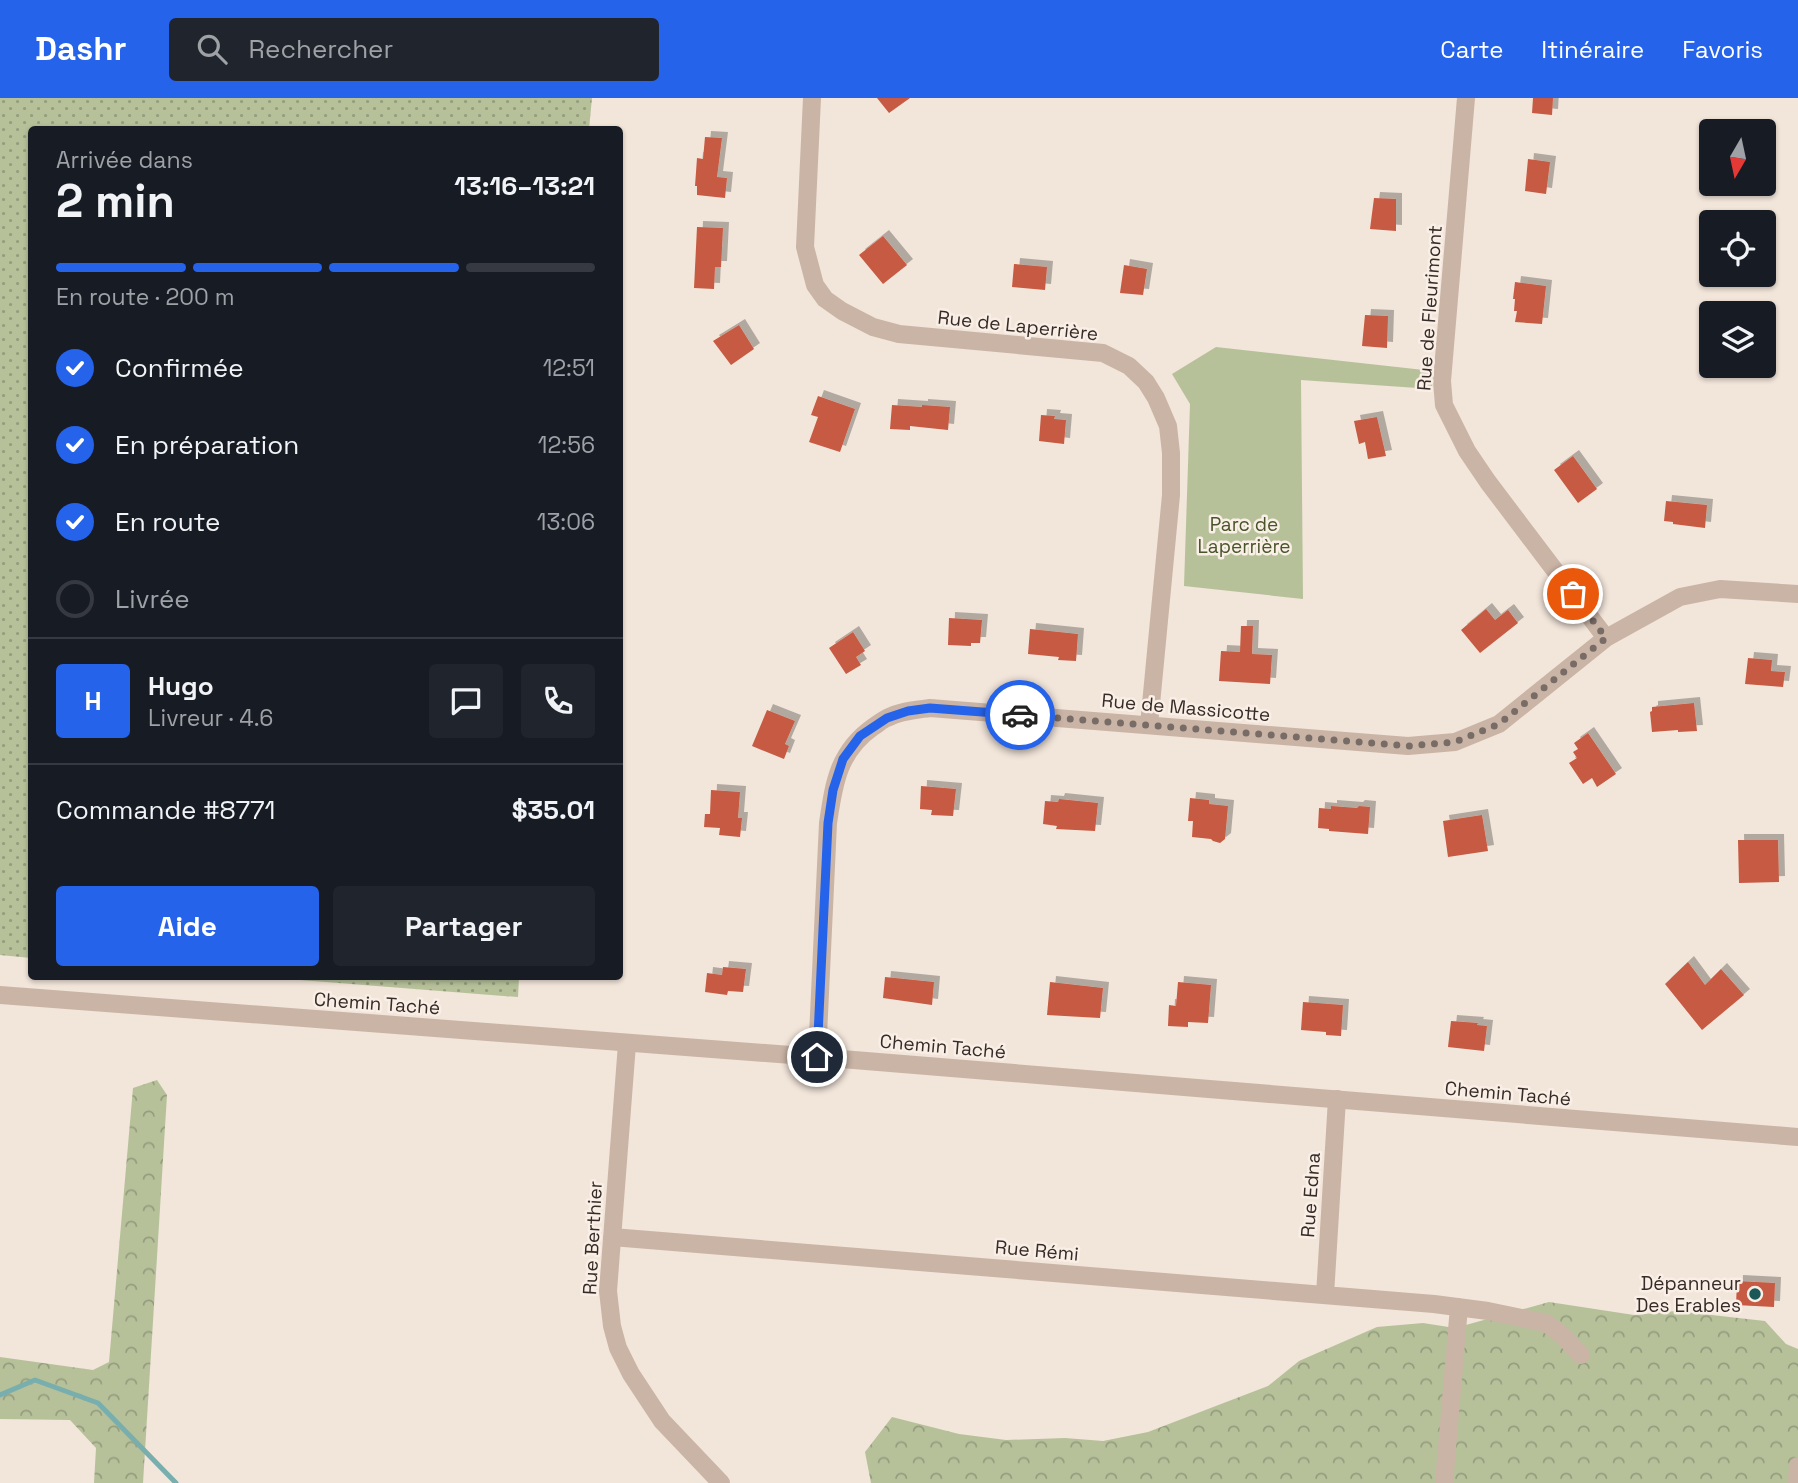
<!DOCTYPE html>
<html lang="fr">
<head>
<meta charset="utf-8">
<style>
  body { margin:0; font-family:"Space Grotesk",sans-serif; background:#20242c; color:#f1f3f6; height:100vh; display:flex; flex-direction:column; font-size:26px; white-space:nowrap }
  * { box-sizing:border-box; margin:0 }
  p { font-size:23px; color:#9ea1a6 }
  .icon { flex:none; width:38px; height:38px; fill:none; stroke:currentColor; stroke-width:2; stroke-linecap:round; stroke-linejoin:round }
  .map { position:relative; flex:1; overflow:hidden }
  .details { position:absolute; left:28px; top:28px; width:595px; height:854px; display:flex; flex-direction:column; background:#171b24; border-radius:7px; box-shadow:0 2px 5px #0004 }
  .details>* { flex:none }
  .needle { width:46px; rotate:189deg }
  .tools { position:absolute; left:1699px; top:21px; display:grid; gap:14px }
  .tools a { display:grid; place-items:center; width:77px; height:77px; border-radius:7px; background:#171b24; box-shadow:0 2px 5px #0004; font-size:35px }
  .pin { position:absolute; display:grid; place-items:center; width:60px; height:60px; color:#fff; margin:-30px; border:4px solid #fff; border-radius:50%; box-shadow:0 2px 7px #0007 }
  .courier { position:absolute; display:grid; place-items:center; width:70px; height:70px; margin:-35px; border:5px solid #2563eb; border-radius:50%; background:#fff; color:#222; box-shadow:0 2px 9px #0007 }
  .head em { font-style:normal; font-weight:700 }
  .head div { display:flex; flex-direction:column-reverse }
  .head { display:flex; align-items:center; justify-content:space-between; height:119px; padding:0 28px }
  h1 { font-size:46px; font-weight:700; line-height:52px }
  .bar { display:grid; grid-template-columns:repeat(4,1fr); gap:10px 7px; align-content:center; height:84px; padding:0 28px }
  .bar i { height:9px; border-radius:5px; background:#363941 }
  .bar .current { background:#2563eb }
  .bar p { grid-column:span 4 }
  .line { display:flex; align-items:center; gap:18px; padding:0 28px; border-top:2px solid #363941 }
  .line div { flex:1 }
  .round { display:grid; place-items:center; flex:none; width:74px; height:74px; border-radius:7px; background:#20242c }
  ol { padding:0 28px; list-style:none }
  li { display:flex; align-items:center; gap:21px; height:77px }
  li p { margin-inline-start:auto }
  li .icon { padding:7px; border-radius:50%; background:#2563eb; color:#fff; stroke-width:4 }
  li:last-child { color:#9ea1a6 }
  li i { width:38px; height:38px; border:4px solid #363941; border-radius:50% }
  .action { display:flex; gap:14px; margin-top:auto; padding:14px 28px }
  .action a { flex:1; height:80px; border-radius:7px; background:#2563eb; color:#fff; font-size:28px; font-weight:700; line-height:80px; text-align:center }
  .action a+a { background:#20242c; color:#f1f3f6 }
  header { display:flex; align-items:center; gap:42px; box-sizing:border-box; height:98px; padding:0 35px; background:#2563eb; color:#fff }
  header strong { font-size:33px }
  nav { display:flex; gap:38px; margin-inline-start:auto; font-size:24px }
  .search { width:490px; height:63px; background:#20242c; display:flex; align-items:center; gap:18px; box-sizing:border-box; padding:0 24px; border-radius:7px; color:#9ea1a6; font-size:26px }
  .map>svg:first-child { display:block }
  .grass { fill:url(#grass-dots) }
  .forest { fill:url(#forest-crowns) }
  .green { fill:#b6c19a }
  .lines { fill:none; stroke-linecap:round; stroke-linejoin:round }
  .stream { stroke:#78afae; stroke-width:5 }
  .building { fill:#c75a42; filter:url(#shadow) }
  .minor { stroke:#cab4a6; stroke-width:18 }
  .tertiary { stroke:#cab4a6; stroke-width:18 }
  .done { stroke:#786c66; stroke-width:7; stroke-dasharray:0 12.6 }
  .route { stroke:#2563eb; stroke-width:9 }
  .poi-dot { fill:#1c5757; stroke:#f9efe6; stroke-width:2.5 }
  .labels { text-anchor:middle; stroke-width:5; stroke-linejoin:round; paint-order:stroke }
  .street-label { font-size:19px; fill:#362b27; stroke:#f9efe6 }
  .park-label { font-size:19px; fill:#48542a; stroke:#f9efe6 }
  .poi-label { font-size:19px; fill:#362b27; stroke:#f9efe6; text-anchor:end }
</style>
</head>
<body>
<header>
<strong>Dashr</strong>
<div class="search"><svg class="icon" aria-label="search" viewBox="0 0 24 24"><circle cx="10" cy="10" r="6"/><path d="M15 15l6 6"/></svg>Rechercher</div>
<nav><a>Carte</a><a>Itinéraire</a><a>Favoris</a></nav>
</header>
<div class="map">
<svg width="1798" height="1385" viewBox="0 0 1798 1385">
  <defs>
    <pattern id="grass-dots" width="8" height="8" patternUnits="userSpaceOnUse" patternTransform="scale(1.75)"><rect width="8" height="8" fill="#b6c19a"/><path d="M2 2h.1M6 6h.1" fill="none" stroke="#959d7e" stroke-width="1.8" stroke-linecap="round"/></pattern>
    <pattern id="forest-crowns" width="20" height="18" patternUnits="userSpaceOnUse" patternTransform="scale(1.75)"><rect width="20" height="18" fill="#b6c19a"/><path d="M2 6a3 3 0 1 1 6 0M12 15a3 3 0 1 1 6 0" fill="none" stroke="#959d7e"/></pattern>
    <filter id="shadow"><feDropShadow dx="6" dy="-6" stdDeviation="0" flood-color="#0004"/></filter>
  </defs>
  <rect width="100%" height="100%" fill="#f2e5da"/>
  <path class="grass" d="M0,0H592L589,31L32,32L31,860L0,857Z
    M262,879H519L518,899Z"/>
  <path class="forest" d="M157,982L167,997L143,1385H94L96,1350L70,1322L0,1321V1259L93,1272L109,1264L133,990Z
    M1549,1204L1634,1217L1676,1213L1765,1223L1786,1246L1798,1251V1385H871L865,1354L892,1319L959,1336L1006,1342L1065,1340L1103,1343L1148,1334L1268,1288L1299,1263L1377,1229L1423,1225L1455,1230Z"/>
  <path class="green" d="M1216,249L1433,273L1432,291L1301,282L1303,501L1184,488L1190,306L1172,276Z"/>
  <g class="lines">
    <path class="stream" d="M0,1297L35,1282L98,1305L176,1385"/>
  </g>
  <path class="building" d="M877,0H910L889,15Z
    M1533,0H1553L1552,17L1532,15Z
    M705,39L722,40L717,79L727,80L725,100L697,97V88H695L697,60L703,61Z
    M1528,61L1550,64L1546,96L1525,93Z
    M1374,100L1396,101V133L1370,131Z
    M697,129L723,130L721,169H715L714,191L694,190Z
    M883,138L907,167L883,186L859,157Z
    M1014,166L1047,169L1045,192L1012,189Z
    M1124,167L1147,171L1143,197L1120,195Z
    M1515,184L1546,188L1542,226L1515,224L1517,213H1514L1515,201H1513Z
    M1365,217L1388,218L1387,250L1362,248Z
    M739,227L754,251L731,267L713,243Z
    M818,298L855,311L840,354L809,344L818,319L811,317Z
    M892,307L922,309V307L950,309L948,332L910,328V332L890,331Z
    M1041,317L1055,318L1054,321L1066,322L1064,346L1039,343Z
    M1377,319L1386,358L1368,361L1365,344L1359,346L1354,323Z
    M1573,358L1597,391L1578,405L1554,372Z
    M1666,403L1707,407L1705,430L1673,426V424L1664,423Z
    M1486,511L1495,522L1508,512L1518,525L1480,555L1461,532Z
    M949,520L982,522L980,545H971V548L948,547Z
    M1241,528H1253L1252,556L1272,557L1270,586L1219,583L1221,553L1240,554Z
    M1030,531L1078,536L1076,563L1058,562L1059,559L1028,556Z
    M853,534L865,553L856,559L861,567L846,576L829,550Z
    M1748,560L1772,562L1771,573L1785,574L1783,589L1745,586Z
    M1694,605L1697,633L1678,634V632L1652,634L1650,614L1652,613V609Z
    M767,612L795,623L785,646L789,648L784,661L752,648Z
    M1588,635L1616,676L1597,689L1592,680L1583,686L1569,665L1577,660L1573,654L1578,651L1574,645Z
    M921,688L956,691L953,718L931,717L932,712L920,711Z
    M711,692L740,694L738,720H742L740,739L719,737L720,730L704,729L705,716H710Z
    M1190,700L1209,702V706L1228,708L1225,741L1220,745L1213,743L1211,741L1192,739L1193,723H1188Z
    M1059,701L1098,705L1095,733L1056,731L1057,728L1043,726L1045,703L1058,704Z
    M1331,708L1357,710L1359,708L1370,709L1368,736L1329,733V731L1318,730L1319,710L1331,711Z
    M1482,717L1488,753L1448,759L1443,723Z
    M1738,742H1778L1779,784L1739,785Z
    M1688,864L1705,887L1721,871L1744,897L1702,932L1665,886Z
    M723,869L746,871L743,894L728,893L727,897L705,894L707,875L722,877Z
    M885,879L934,884L932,907L883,900Z
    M1050,884L1103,890L1100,920L1047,917Z
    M1178,884L1211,887L1208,925L1188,924V929L1168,928L1169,907L1176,908Z
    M1303,904L1343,907L1341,938L1326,937V934L1301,932Z
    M1451,923L1478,925L1477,927L1487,928L1484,953L1448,949Z
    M1737,1183L1775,1185L1774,1209L1736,1207Z"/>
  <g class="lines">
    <path class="minor" d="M812,0L805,149L815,187L825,201L842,213L873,229L899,236L1103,255L1129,268L1146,284L1156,300L1168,328L1171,355V397L1149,627
      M1466,0L1442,283L1444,307L1467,353L1488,384L1606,540
      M627,946L608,1193L612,1228L618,1250L631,1276L662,1323L721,1385
      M817,959L828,725C834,685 838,654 873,629C878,626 882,622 887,620C900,613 916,612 930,610L1408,648L1455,644L1499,626L1606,540L1680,499L1720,491L1798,496
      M612,1139L1434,1206L1488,1213L1546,1225L1562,1237L1581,1257
      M1325,1197L1337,1001
      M1444,1385L1459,1209"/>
    <path class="tertiary" d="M0,897L817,959L1798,1039
      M1797,1385L1798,1368"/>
  </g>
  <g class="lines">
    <path class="done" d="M1020,617L1408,648L1455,644L1499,626L1606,540L1573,496"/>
    <path class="route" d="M817,959L828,725L833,692L843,661L860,638L887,620L908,613L930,610L1020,617"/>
  </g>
  <circle class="poi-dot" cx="1755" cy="1196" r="7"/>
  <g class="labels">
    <g class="street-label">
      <text transform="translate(1429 210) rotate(-86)" y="7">Rue de Fleurimont</text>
      <text transform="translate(1018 227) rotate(6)" y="7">Rue de Laperrière</text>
      <text transform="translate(1186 609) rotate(5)" y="7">Rue de Massicotte</text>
      <text transform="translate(377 905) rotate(4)" y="7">Chemin Taché</text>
      <text transform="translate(943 948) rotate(5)" y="7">Chemin Taché</text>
      <text transform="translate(1508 995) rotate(5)" y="7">Chemin Taché</text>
      <text transform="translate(1310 1097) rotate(-86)" y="7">Rue Edna</text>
      <text transform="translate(592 1140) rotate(-87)" y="7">Rue Berthier</text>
      <text transform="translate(1037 1152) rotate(5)" y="7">Rue Rémi</text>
    </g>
    <g class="park-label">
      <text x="1244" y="433">Parc de<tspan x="1244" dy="22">Laperrière</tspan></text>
    </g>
    <g class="poi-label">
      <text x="1741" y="1192">Dépanneur<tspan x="1741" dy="22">Des Erables</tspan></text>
    </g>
  </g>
</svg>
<div class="tools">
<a><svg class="needle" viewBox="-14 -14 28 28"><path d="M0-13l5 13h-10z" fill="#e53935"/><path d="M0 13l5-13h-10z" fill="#9ea1a6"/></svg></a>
<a><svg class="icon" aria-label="locate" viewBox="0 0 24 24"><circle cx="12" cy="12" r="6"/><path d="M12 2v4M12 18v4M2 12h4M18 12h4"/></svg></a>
<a><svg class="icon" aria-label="layers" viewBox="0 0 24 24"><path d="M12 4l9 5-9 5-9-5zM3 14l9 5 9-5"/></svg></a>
</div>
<div class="pin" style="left:1573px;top:496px;background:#ea580c"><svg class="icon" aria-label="bag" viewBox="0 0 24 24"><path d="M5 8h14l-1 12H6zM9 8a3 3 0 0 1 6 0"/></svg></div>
<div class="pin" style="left:817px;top:959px;background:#1f2937"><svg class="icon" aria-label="home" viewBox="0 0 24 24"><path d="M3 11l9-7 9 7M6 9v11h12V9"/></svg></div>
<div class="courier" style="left:1020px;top:617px"><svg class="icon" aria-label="car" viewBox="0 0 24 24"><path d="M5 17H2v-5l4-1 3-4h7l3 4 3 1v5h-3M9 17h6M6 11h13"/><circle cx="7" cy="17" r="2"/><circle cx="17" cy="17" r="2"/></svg></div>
<section class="details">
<div class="head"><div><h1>2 min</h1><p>Arrivée dans</p></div><em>13:16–13:21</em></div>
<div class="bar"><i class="current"></i><i class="current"></i><i class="current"></i><i></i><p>En route · 200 m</p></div>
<ol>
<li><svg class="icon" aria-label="check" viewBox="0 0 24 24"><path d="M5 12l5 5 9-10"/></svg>Confirmée<p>12:51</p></li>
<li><svg class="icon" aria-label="check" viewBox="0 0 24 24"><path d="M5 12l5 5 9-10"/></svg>En préparation<p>12:56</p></li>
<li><svg class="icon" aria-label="check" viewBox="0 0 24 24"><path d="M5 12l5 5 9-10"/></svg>En route<p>13:06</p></li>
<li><i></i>Livrée</li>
</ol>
<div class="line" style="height:126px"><b class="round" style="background:#2563eb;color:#fff">H</b><div><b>Hugo</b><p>Livreur · 4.6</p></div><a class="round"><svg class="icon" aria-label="chat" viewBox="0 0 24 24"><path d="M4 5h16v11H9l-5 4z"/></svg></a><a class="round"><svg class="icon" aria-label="phone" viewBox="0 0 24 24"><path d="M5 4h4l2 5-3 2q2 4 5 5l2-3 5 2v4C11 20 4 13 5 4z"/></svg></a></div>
<div class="line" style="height:91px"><div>Commande #8771</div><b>$35.01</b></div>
<div class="action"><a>Aide</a><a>Partager</a></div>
</section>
</div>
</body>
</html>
